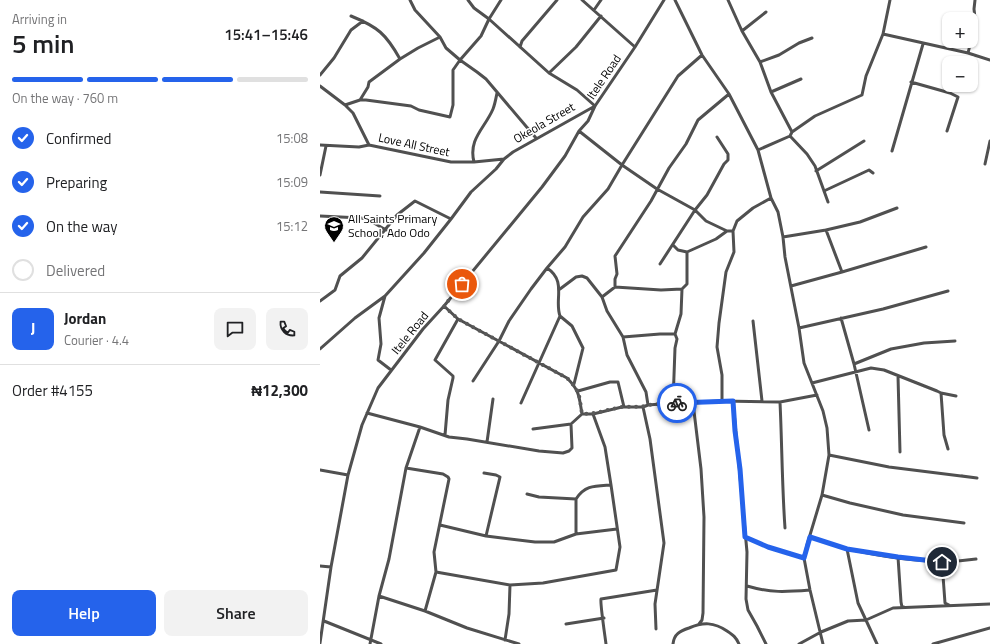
<!DOCTYPE html>
<html lang="en">
<head>
<meta charset="utf-8">
<style>
  body { margin:0; font-family:"Titillium Web",sans-serif; background:#f2f2f2; color:#202124; height:100vh; display:flex; flex-direction:column; font-size:15px; white-space:nowrap }
  * { box-sizing:border-box; margin:0 }
  p { font-size:13px; color:#757577 }
  .icon { flex:none; width:22px; height:22px; fill:none; stroke:currentColor; stroke-width:2; stroke-linecap:round; stroke-linejoin:round }
  .map { position:relative; flex:1; overflow:hidden }
  .side { display:flex; flex-direction:column; background:#fff; width:320px }
  .side>* { flex:none }
  .tools { position:absolute; left:622px; top:12px; display:grid; gap:8px }
  .tools a { display:grid; place-items:center; width:36px; height:36px; border-radius:8px; background:#fff; box-shadow:0 1px 3px #0004; font-size:20px }
  .pin { position:absolute; display:grid; place-items:center; width:34px; height:34px; color:#fff; margin:-17px; border:2px solid #fff; border-radius:50%; box-shadow:0 1px 4px #0007 }
  .courier { position:absolute; display:grid; place-items:center; width:40px; height:40px; margin:-20px; border:3px solid #2563eb; border-radius:50%; background:#fff; color:#222; box-shadow:0 1px 5px #0007 }
  .summary em { font-style:normal; font-weight:600 }
  .summary div { display:flex; flex-direction:column-reverse }
  .summary { display:flex; align-items:center; justify-content:space-between; height:68px; padding:0 12px }
  h1 { font-size:26px; font-weight:600; line-height:30px }
  .bar { display:grid; grid-template-columns:repeat(4,1fr); gap:6px 4px; align-content:center; height:48px; padding:0 12px }
  .bar i { height:5px; border-radius:3px; background:#e0e0e0 }
  .bar .current { background:#2563eb }
  .bar p { grid-column:span 4 }
  .line { display:flex; align-items:center; gap:10px; padding:0 12px; border-top:1px solid #e0e0e0 }
  .line div { flex:1 }
  .round { display:grid; place-items:center; flex:none; width:42px; height:42px; border-radius:8px; background:#f2f2f2 }
  ol { padding:0 12px; list-style:none }
  li { display:flex; align-items:center; gap:12px; height:44px }
  li p { margin-inline-start:auto }
  li .icon { padding:4px; border-radius:50%; background:#2563eb; color:#fff; stroke-width:4 }
  li:last-child { color:#757577 }
  li i { width:22px; height:22px; border:2px solid #e0e0e0; border-radius:50% }
  .primary-button { display:flex; gap:8px; margin-top:auto; padding:8px 12px }
  .primary-button a { flex:1; height:46px; border-radius:8px; background:#2563eb; color:#fff; font-size:16px; font-weight:600; line-height:46px; text-align:center }
  .primary-button a+a { background:#f2f2f2; color:#202124 }
  main { display:flex; flex:1; min-height:0 }
  .map>svg:first-child { display:block }
  .lines { fill:none; stroke-linecap:round; stroke-linejoin:round }
  .street { stroke:#505050; stroke-width:3 }
  .done { stroke:#595959; stroke-width:4; stroke-dasharray:0 7.2 }
  .route { stroke:#2563eb; stroke-width:5 }
  .labels { text-anchor:middle; stroke-width:3; stroke-linejoin:round; paint-order:stroke }
  .street-label { font-size:12px; fill:#000; stroke:#fff }
  .poi-label { font-size:12px; fill:#000; stroke:#fff; text-anchor:start }
</style>
</head>
<body>
<main>
<section class="side">
<div class="summary"><div><h1>5 min</h1><p>Arriving in</p></div><em>15:41–15:46</em></div>
<div class="bar"><i class="current"></i><i class="current"></i><i class="current"></i><i></i><p>On the way · 760 m</p></div>
<ol>
<li><svg class="icon" aria-label="check" viewBox="0 0 24 24"><path d="M5 12l5 5 9-10"/></svg>Confirmed<p>15:08</p></li>
<li><svg class="icon" aria-label="check" viewBox="0 0 24 24"><path d="M5 12l5 5 9-10"/></svg>Preparing<p>15:09</p></li>
<li><svg class="icon" aria-label="check" viewBox="0 0 24 24"><path d="M5 12l5 5 9-10"/></svg>On the way<p>15:12</p></li>
<li><i></i>Delivered</li>
</ol>
<div class="line" style="height:72px"><b class="round" style="background:#2563eb;color:#fff">J</b><div><b>Jordan</b><p>Courier · 4.4</p></div><a class="round"><svg class="icon" aria-label="chat" viewBox="0 0 24 24"><path d="M4 5h16v11H9l-5 4z"/></svg></a><a class="round"><svg class="icon" aria-label="phone" viewBox="0 0 24 24"><path d="M5 4h4l2 5-3 2q2 4 5 5l2-3 5 2v4C11 20 4 13 5 4z"/></svg></a></div>
<div class="line" style="height:52px"><div>Order #4155</div><b>₦12,300</b></div>
<div class="primary-button"><a>Help</a><a>Share</a></div>
</section>
<div class="map">
<svg width="670" height="644" viewBox="0 0 670 644">
  <rect width="100%" height="100%" fill="#fff"/>
  <g class="lines">
    <path class="street" d="M181,0L169,19L161,36L140,60L157,72L166,79L216,138
      M262,0L315,47
      M355,0L382,55L409,94L438,150L451,198L458,212L463,237L465,257L479,328L484,363L503,411L507,428L509,455L502,495L487,545L484,558L490,590L503,644
      M408,0L422,31L440,62L451,92L472,132
      M274,10L281,0
      M31,16C58,27 66,34 80,59L98,48L120,37
      M422,31L446,12
      M563,34L648,53L670,60
      M651,41L655,18L654,9L655,0
      M200,47L202,41L237,0
      M648,53L651,41
      M440,62L459,55L479,43L492,38
      M229,73L256,47L281,16
      M0,75L14,58L31,30L43,21
      M591,82L630,93L638,97L627,131
      M0,86L25,105L33,113L49,145
      M451,92L481,79
      M40,100L48,87L49,82L80,59
      M25,105L40,100H46L91,106L99,110L130,117L133,105V70L140,60L126,48L120,37L95,10L90,0
      M259,131L302,165L337,189L375,210L386,221L407,231H413
      M470,136L487,154L495,166L508,202
      M0,145L39,147L49,145L131,162H154L184,159
      M438,150L470,136L472,132L495,116L542,95L546,76L563,34L570,0
      M572,151L603,44
      M154,162C148,139 165,128 173,109C175,104 176,98 177,93
      M665,164L670,141
      M496,171L544,141
      M0,175L6,146
      M504,191L549,170L553,173
      M0,192L60,196
      M0,216L41,218L47,219L66,230
      M506,230L522,272
      M463,237L506,230L540,222L577,208
      M353,245L358,250L367,252
      M340,264L375,210L387,195L404,164L408,160V154L397,137
      M471,286L522,272L606,247
      M295,287V279L297,274L295,256L331,201L349,168L366,144L378,120L409,94
      M240,289L256,277L262,276L267,278L282,297L287,311L303,337L307,355L326,392L328,405
      M282,297L295,287L341,290L362,289
      M0,301L15,290L20,276L42,258L77,215L95,201L131,219L151,192L176,169L184,159L193,152L275,106L257,90L229,73L169,19L154,8L148,0
      M124,306L138,319L247,378C260,391 259,397 262,414
      M240,316L252,326L263,348L254,384
      M521,318L534,364
      M433,321L442,401
      M479,328L563,309L628,291
      M303,337L340,334H355
      M0,349L35,318L65,296
      M71,370L58,360L61,344L59,318L65,296L104,253L131,219
      M578,376L580,452
      M153,381L179,341L189,321L211,289L227,268L245,247L263,217L288,189L302,165L358,76L382,55
      M492,383L551,368L564,370L617,391L621,393L624,435L628,449
      M258,391L290,382H298L304,407H303
      M621,393L636,396
      M402,401V375L397,347L399,323L406,272L414,252L413,231L417,221L433,208L451,198
      M413,401L427,552L426,599L428,610L437,626L446,644
      M460,402C462,444 462,486 465,528
      M201,403L240,316C234,300 247,281 227,268
      M353,403L355,348L357,339L355,334L361,314L362,289L367,284V252L396,239L407,231
      M373,403L381,469L384,517L383,613L382,620L379,624
      M323,407L330,439L344,543L335,604L336,629
      M47,413L100,427L129,437L147,439L219,451L243,453L249,451L252,448L251,424
      M213,429L251,424L262,414H273L302,407H323L328,405L353,403L402,401L460,402L497,395
      M549,430L534,364L571,349L604,343L635,341
      M125,435L128,400L133,378V376L115,360L138,319
      M167,442L173,399
      M509,455L569,467L657,478L642,476
      M86,468L123,474L128,477L129,479L114,552L116,572L105,611
      M0,470L28,475
      M164,473L176,475L180,477L166,536
      M207,494L219,497L256,499V534
      M502,495L530,503L583,515L644,523
      M256,499C265,485 275,486 291,485
      M120,525L166,536L215,542H234L256,534L297,529
      M425,537L447,547L484,558
      M490,537C502,541 515,546 528,549C568,558 615,565 656,559
      M527,549L538,603L557,644
      M578,557L581,602L582,607H584
      M622,562L625,603L629,605
      M0,566L11,567
      M116,572L190,585L223,583L296,570L300,547L291,485L285,447L273,414
      M427,586C451,593 465,592 490,590
      M59,596L105,611L147,628L199,644
      M4,621L61,644
      M246,624L284,618
      M185,640L189,614L190,585
      M0,643L11,567L28,475L42,425L58,388L103,329L124,306L222,187L245,156L259,131L268,121L275,106L315,47L344,0
      M50,644L59,596L69,559L86,468L100,427
      M286,644C285,636 280,603 281,599L337,590
      M353,644C354,634 360,631 369,628C383,622 394,622 407,631C413,635 416,637 419,644
      M479,644L501,632L528,621L546,620L573,608L670,604
      M613,644L670,628"/>
  </g>
  <g class="lines">
    <path class="done" d="M142,284L124,306L138,319L247,378C261,392 259,396 262,414C276,414 289,409 302,407C311,406 320,408 328,405L357,403"/>
    <path class="route" d="M357,403L413,401L415,431L420,469L425,537L448,547L484,558L490,537L527,549L578,557L622,562"/>
  </g>
  <defs>
    <symbol id="school-pin" viewBox="-11 -11 22 30"><path d="M0 17L-7.5 6A9.5 9.5 0 1 1 7.5 6Z" fill="#000" stroke="#fff"/><path d="M0-5L7-2L0 1L-7-2ZM-4 1L0 2.5L4 1V4Q0 6-4 4Z" fill="#fff"/></symbol>
  </defs>
  <g fill-rule="evenodd">
    <use href="#school-pin" x="3" y="215" width="22" height="30"/>
  </g>
  <g class="labels">
    <g class="street-label">
      <text transform="translate(284 77) rotate(-56)" y="4">Itele Road</text>
      <text transform="translate(224 123) rotate(-30)" y="4">Okeola Street</text>
      <text transform="translate(94 145) rotate(12)" y="4">Love All Street</text>
      <text transform="translate(90 333) rotate(-51)" y="4">Itele Road</text>
    </g>
    <g class="poi-label">
      <text x="28" y="223">All Saints Primary<tspan x="28" dy="14">School, Ado Odo</tspan></text>
    </g>
  </g>
</svg>
<div class="tools">
<a>+</a>
<a>−</a>
</div>
<div class="pin" style="left:142px;top:284px;background:#ea580c"><svg class="icon" aria-label="bag" viewBox="0 0 24 24"><path d="M5 8h14l-1 12H6zM9 8a3 3 0 0 1 6 0"/></svg></div>
<div class="pin" style="left:622px;top:562px;background:#1f2937"><svg class="icon" aria-label="home" viewBox="0 0 24 24"><path d="M3 11l9-7 9 7M6 9v11h12V9"/></svg></div>
<div class="courier" style="left:357px;top:403px"><svg class="icon" aria-label="bike" viewBox="0 0 24 24"><circle cx="6" cy="16" r="4"/><circle cx="18" cy="16" r="4"/><path d="M6 16l4-8h5l3 8M10 8l3 8H6M13 5h3"/></svg></div>
</div>
</main>
</body>
</html>
